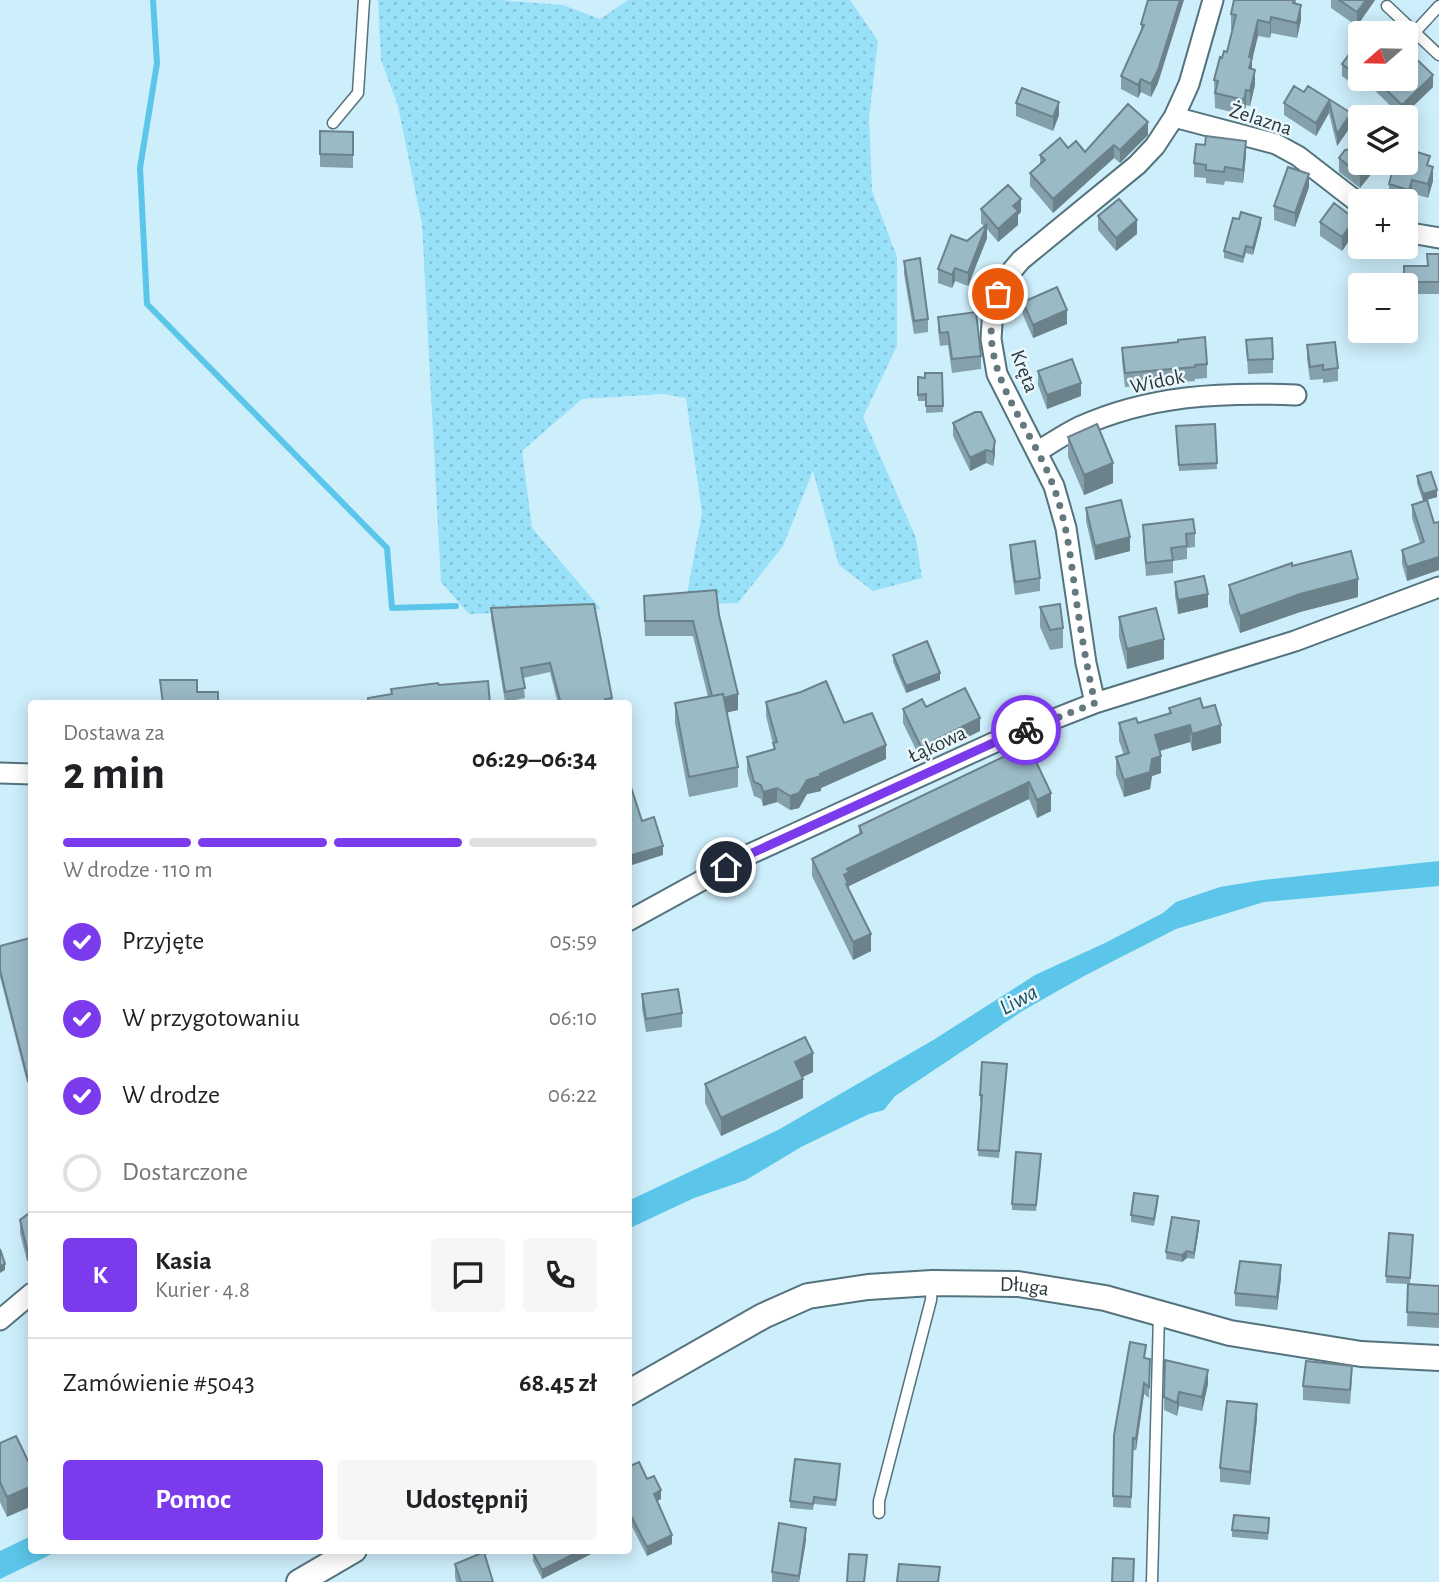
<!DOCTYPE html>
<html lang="pl">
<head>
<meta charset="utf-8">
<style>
  body { margin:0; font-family:"Alegreya Sans",sans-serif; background:#f6f6f6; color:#202124; height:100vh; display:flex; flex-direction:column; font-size:26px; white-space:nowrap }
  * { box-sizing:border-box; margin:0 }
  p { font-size:23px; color:#757577 }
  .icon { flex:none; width:38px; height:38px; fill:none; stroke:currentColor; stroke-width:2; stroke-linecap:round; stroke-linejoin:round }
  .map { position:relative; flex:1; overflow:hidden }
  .details { position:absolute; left:28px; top:700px; width:604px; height:854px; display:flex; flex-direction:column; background:#fff; border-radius:7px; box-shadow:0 4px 18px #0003 }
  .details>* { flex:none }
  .needle { width:46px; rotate:250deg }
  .fabs { position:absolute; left:1348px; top:21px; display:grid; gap:14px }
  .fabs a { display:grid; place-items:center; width:70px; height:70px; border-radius:7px; background:#fff; box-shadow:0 4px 18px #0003; font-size:35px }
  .pin { position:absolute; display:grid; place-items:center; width:60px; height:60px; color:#fff; margin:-30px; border:4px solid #fff; border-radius:50%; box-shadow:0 2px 7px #0007 }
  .courier { position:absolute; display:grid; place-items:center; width:70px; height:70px; margin:-35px; border:5px solid #7c3aed; border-radius:50%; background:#fff; color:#222; box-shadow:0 2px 9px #0007 }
  .summary em { font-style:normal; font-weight:700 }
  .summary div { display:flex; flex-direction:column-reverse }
  .summary { display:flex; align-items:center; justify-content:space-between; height:119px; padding:0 35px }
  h1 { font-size:46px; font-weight:700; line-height:52px }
  .bar { display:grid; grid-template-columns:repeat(4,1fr); gap:10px 7px; align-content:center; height:84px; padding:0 35px }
  .bar i { height:9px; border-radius:5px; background:#e0e0e0 }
  .bar .active { background:#7c3aed }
  .bar p { grid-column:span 4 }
  .line { display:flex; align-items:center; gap:18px; padding:0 35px; border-top:2px solid #e0e0e0 }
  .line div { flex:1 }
  .round { display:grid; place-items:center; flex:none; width:74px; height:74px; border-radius:7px; background:#f6f6f6 }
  ol { padding:0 35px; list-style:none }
  li { display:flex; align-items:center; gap:21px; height:77px }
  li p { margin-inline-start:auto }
  li .icon { padding:7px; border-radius:50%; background:#7c3aed; color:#fff; stroke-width:4 }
  li:last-child { color:#757577 }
  li i { width:38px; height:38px; border:4px solid #e0e0e0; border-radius:50% }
  .action { display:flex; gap:14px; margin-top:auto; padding:14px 35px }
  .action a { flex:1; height:80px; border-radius:7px; background:#7c3aed; color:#fff; font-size:28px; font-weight:700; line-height:80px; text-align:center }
  .action a+a { background:#f6f6f6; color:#202124 }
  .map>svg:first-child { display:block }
  .grass { fill:url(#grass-dots) }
  .water { fill:#5bc6e9 }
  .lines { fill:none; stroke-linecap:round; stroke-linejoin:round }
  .stream { stroke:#5bc6e9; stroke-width:6 }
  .service-casing { stroke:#54737d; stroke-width:13 }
  .minor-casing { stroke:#54737d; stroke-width:23 }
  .tertiary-casing { stroke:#54737d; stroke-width:28 }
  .service { stroke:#fff; stroke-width:10 }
  .minor { stroke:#fff; stroke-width:19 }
  .tertiary { stroke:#fff; stroke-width:24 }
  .wall { fill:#84a0aa }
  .shaded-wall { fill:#6c828b }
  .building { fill:#9abac6; stroke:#6c828b; stroke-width:2 }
  .done { stroke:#63787f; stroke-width:7; stroke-dasharray:0 12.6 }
  .route { stroke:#7c3aed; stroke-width:9 }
  .labels { text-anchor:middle; stroke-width:5; stroke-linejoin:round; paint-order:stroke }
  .street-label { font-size:21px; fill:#2a383c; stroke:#eaf8fd }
  .water-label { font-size:23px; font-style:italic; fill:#214f5e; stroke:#eaf8fd }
</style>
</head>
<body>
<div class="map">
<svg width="1439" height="1582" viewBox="0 0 1439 1582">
  <defs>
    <pattern id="grass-dots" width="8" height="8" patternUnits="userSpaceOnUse" patternTransform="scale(1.75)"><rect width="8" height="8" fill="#99e0f9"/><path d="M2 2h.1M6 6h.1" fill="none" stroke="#84c1d6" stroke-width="1.8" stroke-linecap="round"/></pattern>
  </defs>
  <rect width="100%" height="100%" fill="#cdeefb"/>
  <path class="grass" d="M378,0H499L563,5L600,19L628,0H850L878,41L869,118L872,191L897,257V346L863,417L916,538L922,578L873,591L839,565L813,471L783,546L738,603L685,605L702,513L686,398L663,394L582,399L522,451L532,528L601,609L469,614L441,582L422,224L398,106L381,60Z"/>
  <path class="water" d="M1439,861V886L1264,902L1176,929L1084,976L1024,1010L895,1096L884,1110L869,1114L801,1147L746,1180L694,1198L628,1229V1201L778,1130L935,1039L1035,975L1105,943L1163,913L1176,902L1220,887L1263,880Z
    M31,1536L32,1550L58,1551L0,1579V1551Z"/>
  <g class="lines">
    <path class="stream" d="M153,0L157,63L140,168L147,304L387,548L392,608L456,606"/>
    <defs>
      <path id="service" d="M1387,6L1439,55
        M1416,31L1439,6
        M333,123L358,93L364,0
        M879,1513V1501L931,1300L932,1283
        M1152,1582L1159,1314"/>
      <path id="minor" d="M1174,117L1276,144L1298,156L1360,204
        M1405,232L1439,238
        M1037,452C1051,443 1065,434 1079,427C1150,395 1221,392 1296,395
        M1095,703L1086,663L1066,528L1054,486L997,374L991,339L993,308L1004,280L1021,260L1137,165L1155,146L1174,117L1189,84L1213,0
        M0,773L32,774
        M628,921L750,854L993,743L1095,703L1295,641L1439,587
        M0,1320L32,1293"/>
      <g id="tertiary">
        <path id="s1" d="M628,1393L763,1316L808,1296L868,1287L932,1283L1018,1284L1105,1298L1230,1333L1361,1354L1439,1358"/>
        <path d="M299,1582L354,1550"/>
      </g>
    </defs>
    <use href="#service" class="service-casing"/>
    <use href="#minor" class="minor-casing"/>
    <use href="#tertiary" class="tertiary-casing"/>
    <use href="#service" class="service"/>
    <use href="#minor" class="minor"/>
    <use href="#tertiary" class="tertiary"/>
  </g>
  <path class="wall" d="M1148,0L1158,83L1151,97L1141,92L1138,98L1121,89V76L1141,33V24Z
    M1296,0V4L1301,20L1297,38L1271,33L1270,38L1258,36L1252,60V69L1255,85L1250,106L1246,105L1244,115L1215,108L1214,80L1222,58L1227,52L1233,30L1231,29V14Z
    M1331,0H1375L1357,26L1331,8Z
    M1360,39V79H1405L1433,87L1402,117L1363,79L1357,87L1342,76V64Z
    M1308,86L1351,113V126L1337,146L1329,113L1316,136L1284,115V103L1304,92Z
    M1016,103L1059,115L1053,131L1016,116Z
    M320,131L353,132V168L320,167Z
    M1148,135L1120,163L1114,158L1053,213L1030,186V173L1040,164V155L1068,148L1085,152Z
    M1246,155L1243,183L1225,181L1224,185L1206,183V178L1194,177V163Z
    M1339,158L1372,163V173L1360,188L1339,172Z
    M1430,166L1433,181L1428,198L1412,193L1409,203L1405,202V201L1389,198V184L1404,169Z
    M1309,187L1295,227L1274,220V206Z
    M981,209L1021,212L1018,215V225L998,242L987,229V238L968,286L955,281L952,288L938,283V269L984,226L981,223Z
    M1098,216L1137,234L1116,251L1098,230Z
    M1320,222L1355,232L1342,251L1320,236Z
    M1261,224L1253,255L1246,253L1243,263L1224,258V251Z
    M1439,254V294H1405V285H1404V266H1427Z
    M904,261L928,319V332L914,334L904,274Z
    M1023,302L1067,324L1033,338L1023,315Z
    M938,317L981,356V369L952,373L948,345L940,346L938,330Z
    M1246,340L1273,359V373L1248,374Z
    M1307,345L1338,368V381L1323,383V379L1310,380L1307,359Z
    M1122,348L1207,364V378L1195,379V381L1125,387L1122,361Z
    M1038,371L1081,396L1047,409L1038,385Z
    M942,373L943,412L926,413V401H918V377L925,378Z
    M953,423L995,454L993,466L986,463L970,471L953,436Z
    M1215,424L1217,469L1179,471L1176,432Z
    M1068,437L1113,483L1084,495L1068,457Z
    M1417,476L1437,497L1423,501L1417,483Z
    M1412,505L1434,523L1439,522V570L1407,581L1402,564V550L1420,543L1412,518Z
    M1086,508L1130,551L1095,560L1086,521Z
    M1143,525L1195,533V547L1187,548V559L1173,561V573L1146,576L1143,538Z
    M1010,545L1040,578V591L1015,595L1010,558Z
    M1292,566L1358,597L1300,612L1240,633L1229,603V585Z
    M1175,582L1208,607L1178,614L1175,596Z
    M644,596L719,615L738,710L727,712L738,767V787L689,797L675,723V703L708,697L693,636H645Z
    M1040,607L1063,628V648L1050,650L1040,627Z
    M491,608L612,698V704H558L550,672L523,678L525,698L505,702L491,618Z
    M1119,617L1164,659L1127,669L1119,637Z
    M893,655L940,680L906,693L893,662Z
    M766,702L886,759L821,788V791L807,794L799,808L790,810L777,802L763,806L761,799L754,796L747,772V757L773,750V744L766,716Z
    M1169,708H1203L1221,743L1192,751L1190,742L1160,751L1161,773L1152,776L1150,789L1124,797L1116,775V757L1124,755L1119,741V723H1138L1169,714Z
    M903,709L980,731L921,760L903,723Z
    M1028,745L1051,811L1037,818L1029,799L849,886V889L871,951L853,960L812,876V859L859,835V826Z
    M32,943L27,1082L0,977V946Z
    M642,994L682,1013V1027L646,1032L642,1008Z
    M1007,1071L999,1158L978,1156L981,1102H980V1095Z
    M813,1072L802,1077L803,1098L721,1136L705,1103V1084Z
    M1041,1160L1036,1211L1012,1210V1204Z
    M1158,1203L1154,1226L1131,1222V1215Z
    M32,1211V1258L27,1261L20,1233V1220Z
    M1199,1228L1194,1259L1187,1258L1182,1262L1166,1259V1252Z
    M1413,1241L1410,1284L1386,1283V1276Z
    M1281,1278L1277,1310L1235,1306V1293Z
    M1408,1284L1439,1286V1328L1407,1326Z
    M1146,1358L1150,1359L1149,1398L1144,1394L1136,1450H1133L1131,1508L1113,1507L1114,1435Z
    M1165,1360L1208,1384L1202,1411L1179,1406L1177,1416L1164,1410Z
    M1352,1380L1350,1404L1303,1400V1386Z
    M1257,1418L1250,1485L1220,1482V1468Z
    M16,1436L7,1517L0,1502V1443Z
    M628,1467L647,1479L661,1499L657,1501L672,1544L647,1556L628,1519Z
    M840,1470L836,1506L814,1504L813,1510L790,1508V1501Z
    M1269,1525L1268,1540L1232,1537V1530Z
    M806,1540L799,1582H772V1572Z
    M534,1550H595V1552L542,1579L533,1561V1553L535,1552Z
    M455,1564L493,1582H456L455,1577Z"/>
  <path class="shaded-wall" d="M1180,0H1184L1158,83L1151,97V84Z
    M1366,0H1375L1357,26V12Z
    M1301,5V20L1297,38V23Z
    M1271,17V33L1270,38V23Z
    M1258,20V36L1252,60V73L1249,84V57Z
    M1255,70V85L1250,106V91Z
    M1360,72V79H1363L1357,87V75Z
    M1433,75V87L1402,117V105Z
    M1141,79V92L1138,98V85Z
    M1246,90V105L1244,115V100Z
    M1329,101V113L1316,136V123Z
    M1059,102V115L1053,131V117Z
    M1351,113V126L1337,146V134Z
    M1148,122V135L1120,163V150Z
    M1246,141V155L1243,183V170Z
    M1114,145V158L1053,213V199Z
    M1370,163H1372V173L1360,188V175Z
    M1433,167V181L1428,198V184Z
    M1309,174V187L1295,227V213Z
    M1412,180V193L1409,203V190Z
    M1021,199V212L1018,215V225L998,242V229L1013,206Z
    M1261,218V224L1253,255V248Z
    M1355,219V232L1342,251V237Z
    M1137,220V234L1116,251V238Z
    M987,224V238L968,286V273Z
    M955,268V281L952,288V275Z
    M1067,310V324L1033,338V325Z
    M1081,383V396L1047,409V395Z
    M995,441V454L993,466V452Z
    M986,450V463L970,471V458Z
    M1113,463V483L1084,495V475Z
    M1437,490V497L1423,501V494Z
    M1130,537V551L1095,560V546Z
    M1439,557V570L1407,581V567Z
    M1358,579V597L1300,612L1240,633V616L1300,594Z
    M1208,594V607L1178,614V600Z
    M1164,639V659L1127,669V649Z
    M940,673V680L906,693V686Z
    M738,694V710L713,716V701Z
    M980,718V731L921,760V747Z
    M1190,725V742L1155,752V735Z
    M1221,725V743L1192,751V734Z
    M886,745V759L821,788V791L807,794L799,808L790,810V796L807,780Z
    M1161,756V773L1152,776L1150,789L1124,797V780L1152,759Z
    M1029,782V799L849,886L848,900L844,875L847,869Z
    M777,788V802L763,806V792Z
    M1051,793V811L1037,818V800Z
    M663,846V855L629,866V856Z
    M871,934V951L853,960V942Z
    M813,1053V1072L795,1081V1062Z
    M32,1074V1081L27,1082V1076Z
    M803,1079V1098L721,1136V1118Z
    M1199,1221V1228L1194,1259V1253Z
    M32,1245V1258L27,1261V1249Z
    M1187,1251V1258L1182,1262V1255Z
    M5,1264V1270L0,1273V1266Z
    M1281,1265V1278L1277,1310V1297Z
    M1208,1370V1384L1202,1411V1397Z
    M1144,1383V1394L1136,1450V1439Z
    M1179,1392V1406L1177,1416V1403Z
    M1257,1404V1418L1250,1485V1472Z
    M32,1486V1506L7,1517V1497Z
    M661,1490V1499L654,1503V1494Z
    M806,1528V1540L799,1582V1576Z
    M672,1535V1544L647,1556V1547Z
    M582,1550H595V1552L542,1579V1570Z"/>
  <path class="building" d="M1148,0H1180L1158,70L1151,84L1141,79L1138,85L1121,76L1144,25L1141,24Z
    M1234,0H1294L1293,3L1301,5L1297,23L1271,17L1270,23L1258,20L1249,57L1252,58L1249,68L1255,70L1250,91L1246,90L1244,100L1215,93L1218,81L1214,80L1220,57L1222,58L1224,51L1227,52L1236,15L1231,14Z
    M1339,0H1366L1357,12Z
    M1372,22L1388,33H1364Z
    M1360,39V72L1357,75L1342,64Z
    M1405,48L1433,75L1402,105L1375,79H1405Z
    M1294,86L1304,92L1308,86L1351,113L1337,134L1329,101L1316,123L1284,103Z
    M1022,88L1059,102L1053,117L1016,103Z
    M1128,104L1148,122L1120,150L1114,145L1053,199L1030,173L1045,160L1040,155L1060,138L1068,148L1076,141L1085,152Z
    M320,131L353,132V155L320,154Z
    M1206,136L1246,141L1243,170L1225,167L1224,172L1206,170V165L1194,163L1196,144L1205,145Z
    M1360,148V163H1370L1360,175L1339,158L1345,150Z
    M1410,150L1430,156L1427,165L1433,167L1428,184L1412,180L1409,190L1389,184L1394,166L1404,169Z
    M1288,167L1309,174L1295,213L1274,206Z
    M1008,185L1021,199L1013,206L1018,211L998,229L981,209Z
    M1119,199L1137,220L1116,238L1098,216Z
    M1334,203L1355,219L1342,237L1320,222Z
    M1241,212L1261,218L1253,248L1246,246L1243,257L1224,251L1233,218L1239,219Z
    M987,224L968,273L955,268L952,275L938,269L951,235L967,241Z
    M1427,254H1439V282H1404V266H1428Z
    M920,258L928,319L914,321L904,261Z
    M1057,287L1067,310L1033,325L1023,302Z
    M976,312L981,356L952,359L948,332L940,333L938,317Z
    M1205,337L1207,364L1195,365V367L1125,373L1122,348L1178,342V340Z
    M1272,338L1273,359L1248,360L1246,340Z
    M1335,342L1338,368L1323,370V365L1310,367L1307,345Z
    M1072,359L1081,383L1047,395L1038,371Z
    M925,373H942L943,406H926V394L918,395V377L925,378Z
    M975,412H981L995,441L993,452L986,450L970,458L953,423Z
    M1097,424L1113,463L1084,475L1068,437Z
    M1215,424L1217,463L1179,465L1176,426Z
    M1431,472L1437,490L1423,494L1417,476Z
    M1121,500L1130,537L1095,546L1086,508Z
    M1427,500L1434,523L1439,522V557L1407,567L1402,550L1424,542L1412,505Z
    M1193,519L1195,533L1186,534L1187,546L1171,548L1173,560L1146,563L1143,525Z
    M1035,541L1040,578L1015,582L1010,545Z
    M1351,551L1358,579L1300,594L1240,616L1229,585L1292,563V566Z
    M1204,576L1208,594L1178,600L1175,582Z
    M716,590L719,615L738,694L724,698L723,694L712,696L693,621H645L644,596Z
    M594,604L612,698L605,699L606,704H591V702L585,704H561L550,663L521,668L525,688L505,692L491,608Z
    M1060,604L1063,628L1050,630L1040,607Z
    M1156,608L1164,639L1127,649L1119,617Z
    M927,641L940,673L906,686L893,655Z
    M160,680H197V692H218V704H163Z
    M488,681L490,704H368V698L392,694L391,689L438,683L439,685Z
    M826,681L844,723L872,713L886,745L820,774L821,776L807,780L799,793L790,796L777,788L763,792L761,785L754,782L747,757L775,749L773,743L777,742L766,702L801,692Z
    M965,688L980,718L921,747L903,709L922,699L926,707Z
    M723,694L738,767L689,777L675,703Z
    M1200,698L1203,708L1215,705L1221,725L1192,734L1190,725L1155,735L1161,756L1152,759L1150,772L1124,780L1116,757L1129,753L1119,723L1136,718L1138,723L1171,713L1169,708Z
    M1028,745L1051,793L1037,800L1029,782L847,869L849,872L844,875L848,883L846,884L871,934L853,942L812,859L862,833L859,826Z
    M628,778L642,821L654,817L663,846L629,856L628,854Z
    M30,938L32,943V1074L27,1076L0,970V946Z
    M678,989L682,1013L646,1019L642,994Z
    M805,1037L813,1053L795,1062L803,1079L721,1118L705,1084Z
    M982,1062L1007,1064L999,1151L978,1150L982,1095H980Z
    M1016,1152L1041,1154L1036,1205L1012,1204Z
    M1134,1193L1158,1196L1154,1219L1131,1215Z
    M32,1211V1245L27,1249L20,1220Z
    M1172,1217L1199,1221L1194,1253L1187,1251L1182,1255L1166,1252Z
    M1389,1233L1413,1235L1410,1278L1386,1276Z
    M0,1249L5,1264L0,1266Z
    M1240,1261L1281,1265L1277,1297L1235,1293Z
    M1408,1284L1439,1286V1314L1407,1312Z
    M1130,1342L1146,1345L1144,1358L1150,1359L1149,1387L1144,1383L1136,1439L1133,1438L1131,1497L1113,1496L1114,1435Z
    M1165,1360L1208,1370L1202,1397L1179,1392L1177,1403L1164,1397Z
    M1306,1361L1352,1366L1350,1390L1303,1386Z
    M1227,1401L1257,1404L1250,1472L1220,1468Z
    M16,1436L32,1469V1486L7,1497L0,1482V1443Z
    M795,1459L840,1464L836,1500L814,1497L813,1504L790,1501Z
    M639,1462L647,1479L654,1476L661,1490L654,1494L672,1535L647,1547L628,1510V1467Z
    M1234,1515L1269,1518L1268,1533L1232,1530Z
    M779,1523L806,1528L799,1576L772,1572Z
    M537,1550H582L542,1570L533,1553Z
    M484,1552L493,1582H461L455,1564Z
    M849,1554L867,1555L864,1582H847Z
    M1113,1558L1134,1559L1133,1582H1112Z
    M899,1564L940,1567L938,1582H897Z"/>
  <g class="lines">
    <path class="done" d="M998,294C971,367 1031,423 1054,488C1067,523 1071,560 1076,598C1081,633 1087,668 1095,703L1026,730"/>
    <path class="route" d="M726,867L750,854L993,743L1026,730"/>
  </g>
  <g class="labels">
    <g class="street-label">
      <text transform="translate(1261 119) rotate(18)" y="7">Żelazna</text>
      <text transform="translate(1025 371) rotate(69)" y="7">Kręta</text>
      <text transform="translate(1157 381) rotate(-12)" y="7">Widok</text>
      <text transform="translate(937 744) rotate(-25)" y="7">Łąkowa</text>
      <text dy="7" stroke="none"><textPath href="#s1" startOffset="422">Długa</textPath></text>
    </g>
    <g class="water-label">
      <text transform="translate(1018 999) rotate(-29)" y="8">Liwa</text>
    </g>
  </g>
</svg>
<div class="fabs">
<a><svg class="needle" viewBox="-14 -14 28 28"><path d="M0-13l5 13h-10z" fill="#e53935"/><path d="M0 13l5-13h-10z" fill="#757577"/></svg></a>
<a><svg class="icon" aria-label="layers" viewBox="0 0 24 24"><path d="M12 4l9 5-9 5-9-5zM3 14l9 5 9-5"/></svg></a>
<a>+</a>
<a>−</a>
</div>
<div class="pin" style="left:998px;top:294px;background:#ea580c"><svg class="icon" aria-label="bag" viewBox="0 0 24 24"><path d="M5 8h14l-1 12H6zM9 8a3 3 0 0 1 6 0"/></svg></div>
<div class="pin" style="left:726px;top:867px;background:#1f2937"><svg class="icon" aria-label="home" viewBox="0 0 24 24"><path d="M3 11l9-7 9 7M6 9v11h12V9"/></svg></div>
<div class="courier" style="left:1026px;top:730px"><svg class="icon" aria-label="bike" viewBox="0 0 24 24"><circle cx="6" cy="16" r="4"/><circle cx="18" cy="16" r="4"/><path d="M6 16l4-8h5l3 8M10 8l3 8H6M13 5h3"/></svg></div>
<section class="details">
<div class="summary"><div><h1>2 min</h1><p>Dostawa za</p></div><em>06:29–06:34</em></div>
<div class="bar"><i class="active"></i><i class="active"></i><i class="active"></i><i></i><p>W drodze · 110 m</p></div>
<ol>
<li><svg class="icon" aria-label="check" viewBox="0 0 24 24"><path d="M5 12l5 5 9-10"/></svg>Przyjęte<p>05:59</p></li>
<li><svg class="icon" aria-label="check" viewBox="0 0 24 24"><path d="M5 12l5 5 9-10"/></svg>W przygotowaniu<p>06:10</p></li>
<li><svg class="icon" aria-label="check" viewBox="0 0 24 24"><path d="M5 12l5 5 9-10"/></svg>W drodze<p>06:22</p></li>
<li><i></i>Dostarczone</li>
</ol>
<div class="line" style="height:126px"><b class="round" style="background:#7c3aed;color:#fff">K</b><div><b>Kasia</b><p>Kurier · 4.8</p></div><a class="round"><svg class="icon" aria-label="chat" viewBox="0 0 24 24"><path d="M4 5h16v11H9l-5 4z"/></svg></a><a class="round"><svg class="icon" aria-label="phone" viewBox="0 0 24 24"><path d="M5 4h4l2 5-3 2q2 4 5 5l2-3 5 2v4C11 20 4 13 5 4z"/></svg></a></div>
<div class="line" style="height:91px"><div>Zamówienie #5043</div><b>68.45 zł</b></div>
<div class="action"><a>Pomoc</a><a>Udostępnij</a></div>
</section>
</div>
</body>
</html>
